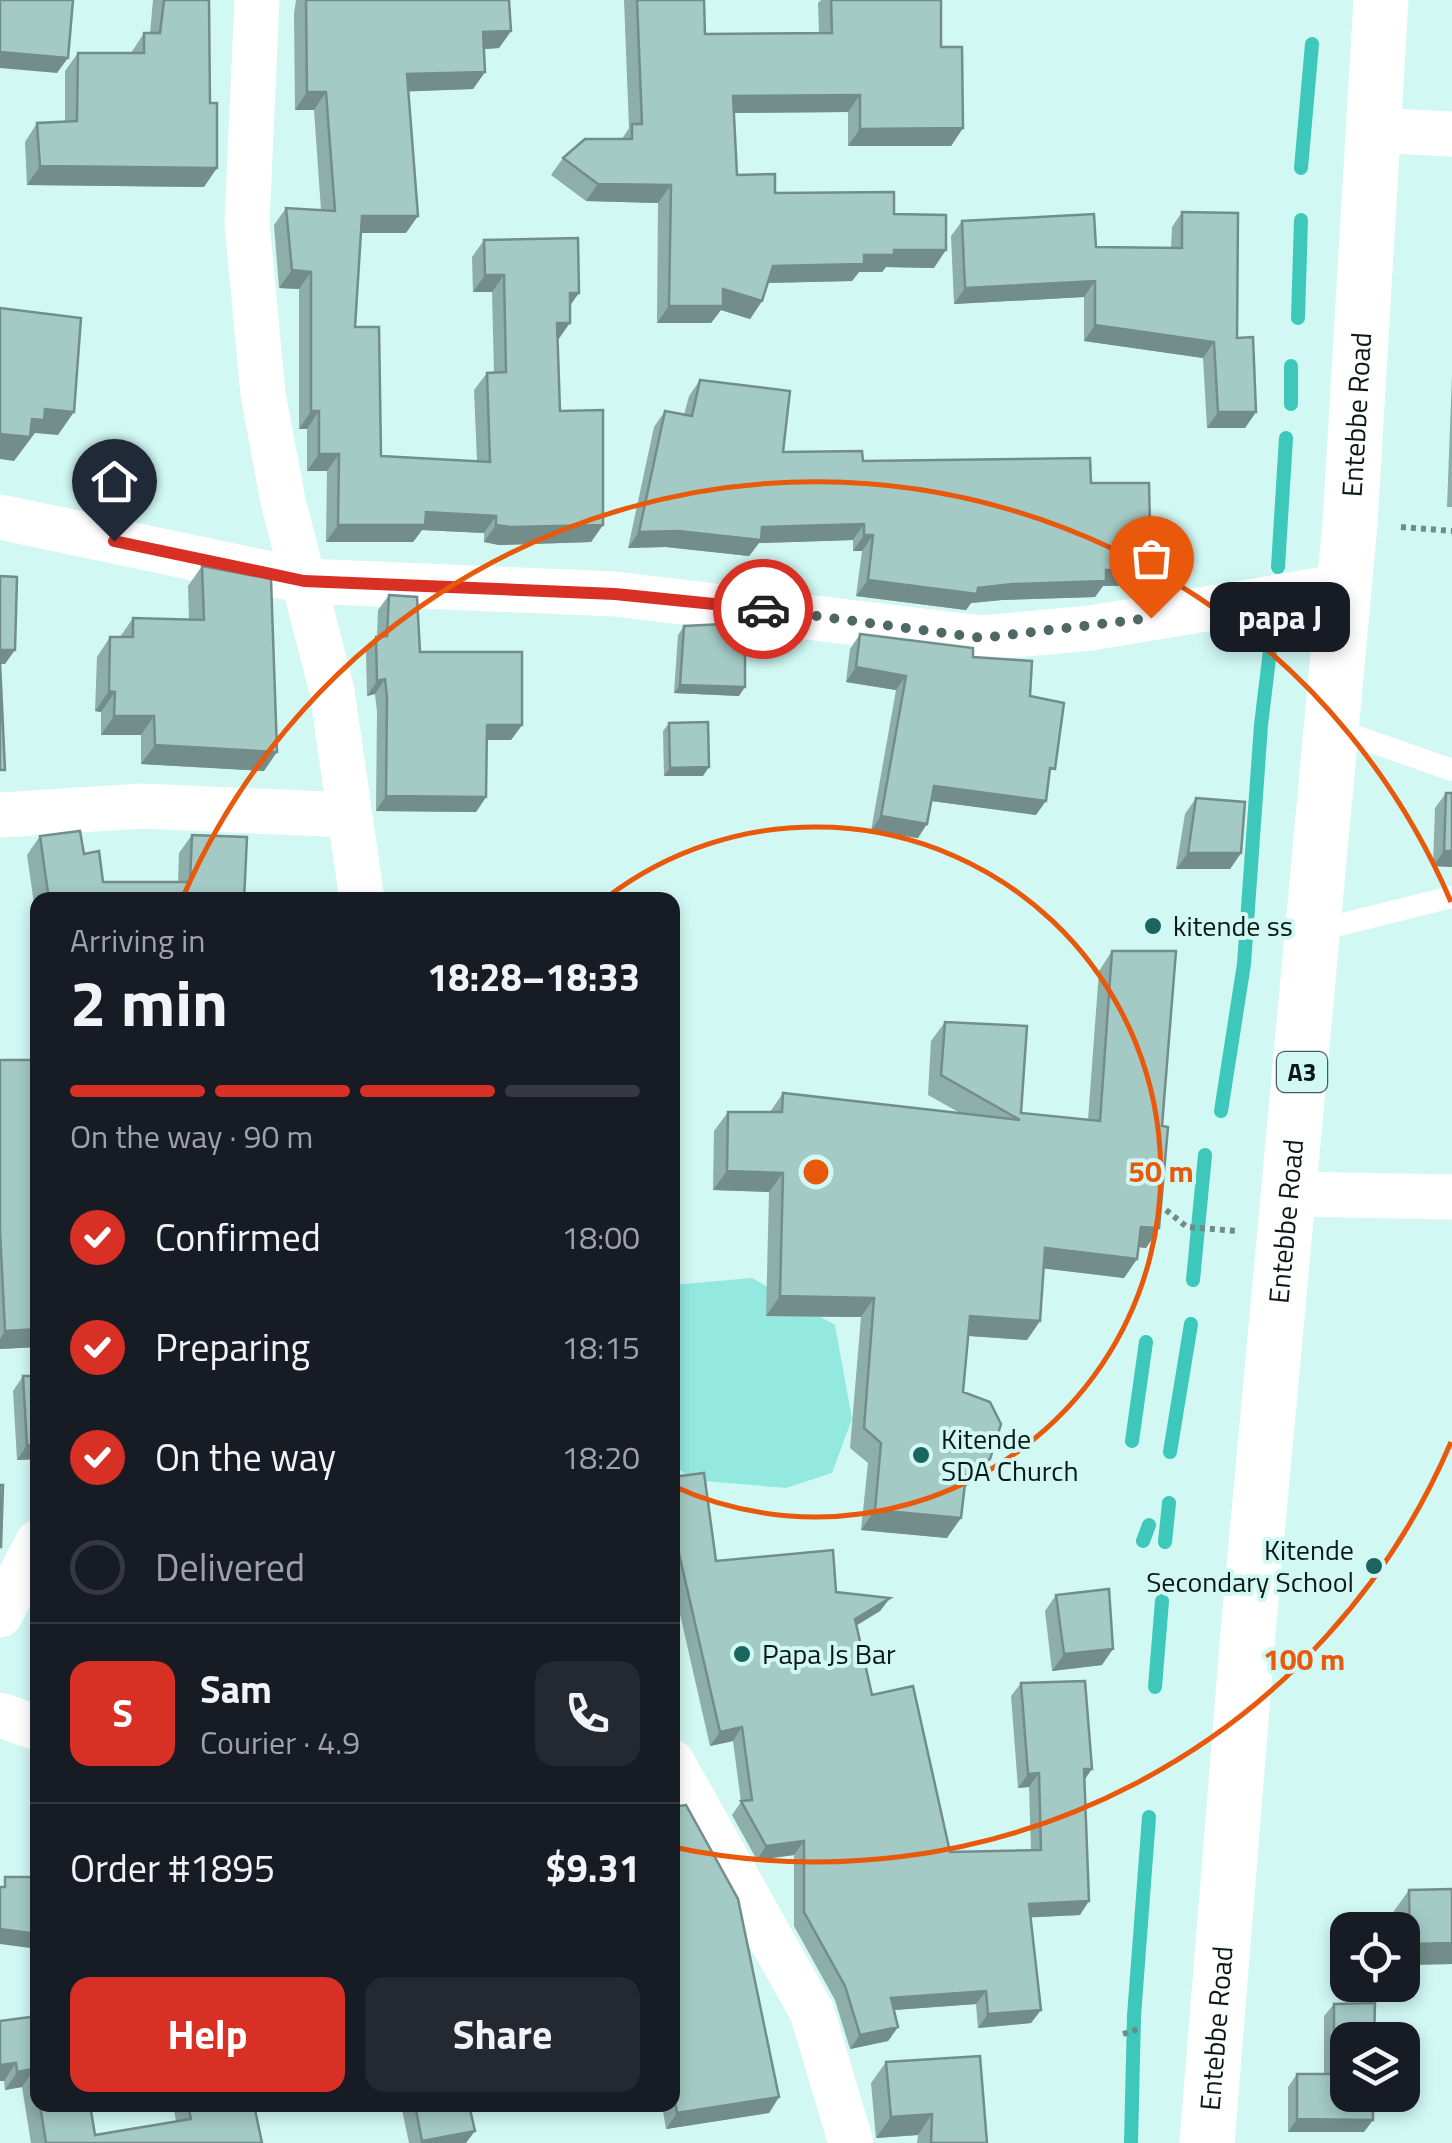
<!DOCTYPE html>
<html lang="en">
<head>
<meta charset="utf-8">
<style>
  body { margin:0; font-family:"Titillium Web",sans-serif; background:#242831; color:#f1f3f6; height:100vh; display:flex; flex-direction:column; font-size:38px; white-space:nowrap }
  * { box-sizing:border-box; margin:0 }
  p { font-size:32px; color:#9ea1a6 }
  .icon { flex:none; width:55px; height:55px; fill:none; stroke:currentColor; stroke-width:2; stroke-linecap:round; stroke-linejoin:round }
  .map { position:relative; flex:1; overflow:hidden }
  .details { position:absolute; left:30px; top:892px; width:650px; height:1220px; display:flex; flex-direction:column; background:#171b24; border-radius:20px; box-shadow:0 5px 15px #0003 }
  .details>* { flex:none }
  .fabs { position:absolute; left:1330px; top:1912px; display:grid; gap:20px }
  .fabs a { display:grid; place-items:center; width:90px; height:90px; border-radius:20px; background:#171b24; box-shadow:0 5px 15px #0003; font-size:50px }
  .pin { position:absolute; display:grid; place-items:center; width:85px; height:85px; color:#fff; margin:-102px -42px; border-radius:50% 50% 50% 0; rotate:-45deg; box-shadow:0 0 10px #0007 }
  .pin .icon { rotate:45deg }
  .courier { position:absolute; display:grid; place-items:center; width:100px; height:100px; margin:-50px; border:8px solid #d93025; border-radius:50%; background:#fff; color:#222; box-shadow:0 2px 12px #0007 }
  .bubble { position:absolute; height:70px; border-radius:20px; background:#171b24; box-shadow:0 5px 15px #0003; font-size:32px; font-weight:700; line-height:70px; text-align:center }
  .summary em { font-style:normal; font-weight:700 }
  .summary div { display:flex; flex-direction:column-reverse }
  .summary { display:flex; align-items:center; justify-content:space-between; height:170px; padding:0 40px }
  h1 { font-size:65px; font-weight:700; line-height:75px }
  .bar { display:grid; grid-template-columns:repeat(4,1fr); gap:15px 10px; align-content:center; height:120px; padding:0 40px }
  .bar i { height:12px; border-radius:8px; background:#363941 }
  .bar .current { background:#d93025 }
  .bar p { grid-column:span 4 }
  .line { display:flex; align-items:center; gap:25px; padding:0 40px; border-top:2px solid #363941 }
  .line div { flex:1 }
  .round { display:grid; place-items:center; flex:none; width:105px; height:105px; border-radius:20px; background:#242831 }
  ol { padding:0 40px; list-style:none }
  li { display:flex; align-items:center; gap:30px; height:110px }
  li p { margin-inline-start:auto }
  li .icon { padding:10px; border-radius:50%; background:#d93025; color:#fff; stroke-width:4 }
  li:last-child { color:#9ea1a6 }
  li i { width:55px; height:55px; border:5px solid #363941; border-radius:50% }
  .primary-button { display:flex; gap:20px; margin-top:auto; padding:20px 40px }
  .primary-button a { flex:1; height:115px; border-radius:20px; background:#d93025; color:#fff; font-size:40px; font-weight:700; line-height:115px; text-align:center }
  .primary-button a+a { background:#242831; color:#f1f3f6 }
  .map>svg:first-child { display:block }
  .green { fill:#93e9e0 }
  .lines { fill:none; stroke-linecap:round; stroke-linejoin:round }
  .stream { stroke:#3ec7bb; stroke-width:14 }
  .path { stroke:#718c88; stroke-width:6; stroke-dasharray:5 5; stroke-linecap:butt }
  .service { stroke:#fff; stroke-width:22 }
  .minor { stroke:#fff; stroke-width:45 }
  .primary { stroke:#fff; stroke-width:55 }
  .wall { fill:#8daea9 }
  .shaded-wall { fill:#738d8a }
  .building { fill:#a4cac5; stroke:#738d8a; stroke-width:2.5 }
  .done { stroke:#506865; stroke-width:10; stroke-dasharray:0 18 }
  .route { stroke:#d93025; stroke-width:12 }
  .ring { fill:none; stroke:#e8590c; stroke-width:5 }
  .poi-dot { fill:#19655f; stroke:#d1f8f3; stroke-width:4 }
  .labels { text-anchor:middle; stroke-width:8; stroke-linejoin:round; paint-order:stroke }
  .shield { fill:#d1f8f3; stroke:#465d5a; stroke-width:2.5 }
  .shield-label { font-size:25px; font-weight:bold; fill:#0b1a18 }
  .street-label { font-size:28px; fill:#0b1a18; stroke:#d1f8f3 }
  .poi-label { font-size:28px; fill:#0b1a18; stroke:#d1f8f3; text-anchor:start }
  .centre { fill:#e8590c; stroke:#d1f8f3; stroke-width:5 }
  .ring-label { font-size:30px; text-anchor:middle; font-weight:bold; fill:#e8590c; stroke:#d1f8f3; stroke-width:8; stroke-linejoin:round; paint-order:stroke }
</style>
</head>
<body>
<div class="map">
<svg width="1452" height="2143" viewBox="0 0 1452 2143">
  <rect width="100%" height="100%" fill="#d1f8f3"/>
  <path class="green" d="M752,1278L835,1325L852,1419L832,1473L786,1488L693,1480L673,1464L672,1285Z"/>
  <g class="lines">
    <path class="stream" d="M1301,168L1312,44
      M1298,318L1301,220
      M1291,366V404
      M1278,567L1286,438
      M1221,1111L1244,964L1261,725L1275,609
      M1193,1280L1205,1155
      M1132,1441L1146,1342
      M1170,1452L1191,1324
      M1143,1541L1149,1525
      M1165,1542L1169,1503
      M1155,1687L1162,1601
      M1131,2143L1134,2016L1149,1817"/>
    <path class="path" d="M1401,527L1452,531
      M1166,1210L1187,1227L1237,1231
      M1123,2034L1142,2028"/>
    <path class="service" d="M1332,728L1452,770
      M1315,931L1452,897"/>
    <path class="minor" d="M257,0L247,223L263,394L283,501L332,691L362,900
      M1371,130L1452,134
      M0,517L304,581L615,594L982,638L1091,628L1344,586
      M0,815L142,806L349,815
      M1291,1194L1452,1197
      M0,1615L38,1542
      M0,1715L38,1728
      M672,1762L812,2012L851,2143"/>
    <path class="primary" id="s1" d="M1207,2143L1249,1621L1350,524L1381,0"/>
  </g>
  <path class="wall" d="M153,0H209L204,187L27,185L25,142L37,123L65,122V71L78,53H131L144,33H150Z
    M296,0H509L511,31L499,48L484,49L485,72L473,89L408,91L406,233H361L355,327L381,456L477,461L474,390L487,373H494L492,292H473L472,257L484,240L570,306L558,340L560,411L603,525L591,542L499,545L484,542V533L422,530L413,542H326L327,471H307V429H299V289L279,288L274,225L286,208L321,210L314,110H295L294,13Z
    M624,0H704L705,34L819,33L818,3L821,0H941V47L963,128L951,146H848V112L734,113L737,175L775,193L894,214L934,268L886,267L882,272H859L852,281L768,283L762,301L750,319L721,310L711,323H657L658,203L586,201L551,175L563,158L622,139L629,128Z
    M1182,212L1237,338L1256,412L1245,428H1207L1203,358L1084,341V297L954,304L951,236L962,221L1096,247L1171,248L1172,227Z
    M1452,375V507H1447Z
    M700,380L783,452L1091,483L1150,528L1163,569L1152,585L1103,586L1095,597L1002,600L971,603L966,610L856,596L862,551H853V540L759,543L749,556L666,547L628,548L654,427L665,411L684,415L689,396Z
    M202,566L264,771L141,764V735H101V712L95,711L97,657L110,637H120L133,618L189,620L188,586Z
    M389,595L420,652L522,725L511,740H487L486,797L476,812L376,811L377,712L375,694L367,696L366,652L377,637L378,610Z
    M684,626L739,696L674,693L678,635Z
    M860,634L973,657L1030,696L1049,778L1036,815L931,801L918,838L871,831L896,690L846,682L850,649Z
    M669,723L703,776H664L663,731Z
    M1446,793L1452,867L1433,866L1435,808Z
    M1196,798L1241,853L1230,869H1176L1185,814Z
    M192,835L244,900H38V932L27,855L40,836L84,854L103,882H178L179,853Z
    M1112,951L1162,1126L1159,1228L1146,1248L1139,1247L1137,1259L1124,1278L1044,1268L1040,1321L1027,1340L968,1336L963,1392L990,1459L977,1479L964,1487L947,1538L861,1530L868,1463L850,1448L861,1317L766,1316L769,1192L713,1190L714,1131L728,1112H770L783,1093L960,1113L928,1095L931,1041L945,1022L1021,1113L1088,1120L1099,971Z
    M0,1060L38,1347L0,1349Z
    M23,1376H38V1459L17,1460L13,1391Z
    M672,1477L716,1561L836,1592L890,1598L880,1611L856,1626L872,1695L950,1852L1031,1850L1029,1787L1018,1788L1011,1696L1021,1683L1084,1780L1080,1915L1030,1917L1041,2010L1031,2023L978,2028L976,2004L894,2010L898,2027L888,2041L850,2049L835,2000L794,1926V1855L757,1860L732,1815L741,1802L733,1741L710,1746L672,1579Z
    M1056,1595L1102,1665L1052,1671L1045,1611Z
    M672,1807L779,2097L769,2113L666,2129L662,2105H672Z
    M1409,1890L1452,1964L1402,1965V1930H1395L1394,1911Z
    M1334,2004L1364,2132H1288V2087L1297,2074H1324V2016Z
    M38,2016V2105H90L95,2135L176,2121L173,2105H254L262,2143H31L22,2087L5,2090L4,2081H0V2021Z
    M886,2062L987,2143H917L918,2135L876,2138L871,2083Z
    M401,2105H469L466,2143H409Z"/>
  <path class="shaded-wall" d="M511,31L499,48L471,50L483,32Z
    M0,52L68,58L57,73L0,68Z
    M485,72L473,89L395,92L407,74Z
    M307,92H326L314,110H295Z
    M860,95L848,112L721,113L733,96Z
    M963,128L951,146H848L860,129Z
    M40,166L217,168L204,187L27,185Z
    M598,184L671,185L658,203L586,201Z
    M362,216H418L406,233H350Z
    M894,250H946L934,268L886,267L882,272H859L852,281L761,283L773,266Z
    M292,270L311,272L299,289L279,288Z
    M485,275H504L492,292H473Z
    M1095,281L1084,297L954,304L965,288Z
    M723,289L762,301L750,319L721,310L711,323H657L669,306Z
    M570,293H579L567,310Z
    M557,323H570L558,340Z
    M1095,325L1214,342L1203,358L1084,341Z
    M45,409L74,412L58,435L35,433L14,461L0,459V434L32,419Z
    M311,411H319L307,429H299Z
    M1218,412H1256L1245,428H1207Z
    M319,454H339L327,471H307Z
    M426,512L496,516L484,533L422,530L413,542H326L338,525Z
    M864,524L853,540L759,543L749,556L666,547L628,548L639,532Z
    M496,525H603L591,542L499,545L484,542Z
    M864,535H873L862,551H853Z
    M1163,569L1152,585L1103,586L1095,597L1002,600L971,603L966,610L856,596L868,580L978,588L1106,570Z
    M0,650H15L5,664H0Z
    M856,667L906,676L896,690L846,682Z
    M385,679L375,694L367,696L377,681Z
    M680,685L745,687L739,696L674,693Z
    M109,691L115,692L101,712L95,711Z
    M114,716H154L141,735H101Z
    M487,725H522L511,740H477Z
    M155,745L277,752L264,771L141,764Z
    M709,767L703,776H664L670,768Z
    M934,786L1046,801L1036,815L924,800Z
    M386,796L486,797L476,812L376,811Z
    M881,816L927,824L918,838L871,831Z
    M1444,851H1452V867L1433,866Z
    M1188,853H1241L1230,869H1176Z
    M727,1171L783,1173L769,1192L713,1190Z
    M1141,1227L1159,1228L1146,1248L1128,1246Z
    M1045,1248L1137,1259L1124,1278L1031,1267Z
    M780,1296L874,1298L861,1317L766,1316Z
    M970,1316L1040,1321L1027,1340L956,1335Z
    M38,1329V1347L0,1349V1339L5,1331Z
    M27,1445H38V1459L17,1460Z
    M990,1459L977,1479L952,1495L966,1475Z
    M875,1510L961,1518L947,1538L861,1530Z
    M890,1598L880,1611L845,1632L855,1619Z
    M1113,1649L1102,1665L1052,1671L1064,1654Z
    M742,1727L733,1741L710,1746L720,1732Z
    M1084,1769H1092L1083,1782Z
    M1039,1773L1029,1787L1018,1788L1028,1774Z
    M804,1841L794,1855L757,1860L766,1846Z
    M1089,1901L1080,1915L1019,1918L1029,1904Z
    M0,1929L38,1934V1949L0,1944Z
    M1452,1943V1964L1402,1965V1955L1410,1944Z
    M986,1991L976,2004L881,2011L891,1998Z
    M1041,2010L1031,2023L978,2028L988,2014Z
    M898,2027L888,2041L850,2049L860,2035Z
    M16,2063L4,2081H0V2065Z
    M34,2069L22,2087L5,2090L17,2072Z
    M779,2097L769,2113L666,2129L677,2113Z
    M932,2114L918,2135L876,2138L891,2117Z
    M1297,2119L1373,2120L1364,2132H1288Z
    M475,2131L466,2143H421L422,2141Z"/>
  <path class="building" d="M0,0H73L68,58L0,52Z
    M164,0H209L210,103H217V168L40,166L37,123L77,121L78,53H144V33H160Z
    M306,0H509L511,31L483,32L485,72L407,74L418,216H362L355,327H379L381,456L490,462L487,373L506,372L504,275H485L484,240L578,238L579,293H570V323H557L560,411L603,410V525L511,527L496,525V516L426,512L425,525H338L339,454H319V411H311V272L292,270L286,208L335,211L326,92H307Z
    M637,0H704L705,34L832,33L831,0H941V47H962L963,128L860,129V95L733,96L737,175L775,174V193L894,192V214L946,215V250H894V255H864V264L773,266L762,301L723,289V306H669L671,185L598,184L563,158L585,139H632V124H642Z
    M1182,212L1238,213L1237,338L1253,337L1256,412H1218L1214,342L1095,325V281L965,288L962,221L1094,214L1096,247L1182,248Z
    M0,308L81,318L74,412L45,409L44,420L32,419L30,437L0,434Z
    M700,380L790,391L783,452L862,451L863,461L1090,458L1091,483H1149L1150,528H1163V569L1106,570V581L1013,584L978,588L977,594L868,580L873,535H864V524L762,527L761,540L678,531L639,532L665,411L692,416Z
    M202,566L271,579L277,752L155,745L154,716H114L115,692L109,691L110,637H133V618L204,620Z
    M0,576L17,577L15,650H0Z
    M389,595L417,597L420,652H522V725H487L486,797L386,796L387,697L385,679L377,681L376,637L387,636Z
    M723,624V630L745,632V687L680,685L684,626Z
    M860,634L973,648V657L1032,661L1030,696L1064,703L1055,769L1050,768L1046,801L934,786L927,824L881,816L906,676L856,667Z
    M0,663L5,770H0Z
    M708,722L709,767L670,768L669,723Z
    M1446,793H1452V851H1444Z
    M1196,798L1245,802L1241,853H1188Z
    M80,831L84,854L99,851L103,882H190L192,835L247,837L244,900H49L40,836Z
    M1112,951H1176L1162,1126L1168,1127L1159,1228L1141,1227L1137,1259L1045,1248L1040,1321L970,1316L963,1392L990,1402L1001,1424L990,1459L966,1475L961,1518L875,1510L881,1443L864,1428L874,1298L780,1296L783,1173L727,1171L728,1112H782L783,1093L1020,1120L941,1075L945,1022L1027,1026L1021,1113L1100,1121Z
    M0,1060H38V1329L5,1331L0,1231Z
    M23,1376H38V1445H27Z
    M704,1473L716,1561L833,1550L836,1592L890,1598L855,1619L872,1695L913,1686L950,1852L1041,1850L1039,1773L1028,1774L1021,1683L1085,1681L1092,1769H1084L1089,1901L1029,1904L1041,2010L988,2014L986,1991L891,1998L898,2027L860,2035L845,1986L804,1912V1841L766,1846L741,1801L752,1800L742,1727L720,1732L672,1523V1477Z
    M0,1485H3L1,1547H0Z
    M1109,1589L1113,1649L1064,1654L1056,1595Z
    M686,1805L738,1899L779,2097L677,2113L672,2085V1807Z
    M5,1877H38V1934L0,1929V1887H5Z
    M1452,1889V1943L1410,1944L1409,1890Z
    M1375,2003L1374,2040H1348V2095H1373V2120L1297,2119V2074H1334V2004Z
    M38,2016V2089L34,2069L17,2072L16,2063L0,2065V2021Z
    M980,2056L987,2143H931L932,2114L891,2117L886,2062Z
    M40,2105H90L95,2135L191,2119L188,2105H254L262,2143H46Z
    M415,2105H469L475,2131L422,2141Z"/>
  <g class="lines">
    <path class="done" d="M763,609L982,638L1151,618"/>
    <path class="route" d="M114,541L304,581L615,594L763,609"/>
  </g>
  <g class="ring">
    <path d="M606 898A345 345 0 1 1 673 1486"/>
    <path d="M1451 1442A690 690 0 0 1 673 1847M183 897A690 690 0 0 1 1451 902"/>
  </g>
  <g class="poi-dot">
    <circle cx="1153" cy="926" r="10"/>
    <circle cx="921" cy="1455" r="10"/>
    <circle cx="1374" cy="1566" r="10"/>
    <circle cx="742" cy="1654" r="10"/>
  </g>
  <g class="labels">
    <rect class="shield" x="1277" y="1052" width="50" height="40" rx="8"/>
    <g class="shield-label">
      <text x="1302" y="1081">A3</text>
    </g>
    <g class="street-label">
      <text dy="10" stroke="none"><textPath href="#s1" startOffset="1735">Entebbe Road</textPath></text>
      <text dy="10" stroke="none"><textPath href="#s1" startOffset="925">Entebbe Road</textPath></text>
      <text dy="10" stroke="none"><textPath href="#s1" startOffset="115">Entebbe Road</textPath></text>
    </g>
    <g class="poi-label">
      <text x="1173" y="936">kitende ss</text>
      <text x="941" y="1449">Kitende<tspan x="941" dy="32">SDA Church</tspan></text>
      <text x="1354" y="1560" text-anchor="end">Kitende<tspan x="1354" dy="32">Secondary School</tspan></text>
      <text x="762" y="1664">Papa Js Bar</text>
    </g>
  </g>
  <circle cx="816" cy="1172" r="15" class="centre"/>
  <g class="ring-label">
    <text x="1161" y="1182">50 m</text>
    <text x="1304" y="1670">100 m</text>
  </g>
</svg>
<div class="fabs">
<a><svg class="icon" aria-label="locate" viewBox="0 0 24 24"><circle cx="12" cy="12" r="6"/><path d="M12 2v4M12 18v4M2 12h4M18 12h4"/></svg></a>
<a><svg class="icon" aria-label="layers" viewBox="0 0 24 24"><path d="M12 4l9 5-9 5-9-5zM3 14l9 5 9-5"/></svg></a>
</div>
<div class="pin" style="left:1151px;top:618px;background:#ea580c"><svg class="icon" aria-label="bag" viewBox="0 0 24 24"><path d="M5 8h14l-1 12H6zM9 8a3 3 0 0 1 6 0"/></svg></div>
<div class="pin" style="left:114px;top:541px;background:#1f2937"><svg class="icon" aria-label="home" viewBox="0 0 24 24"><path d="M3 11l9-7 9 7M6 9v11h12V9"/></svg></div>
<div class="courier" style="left:763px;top:609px"><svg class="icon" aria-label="car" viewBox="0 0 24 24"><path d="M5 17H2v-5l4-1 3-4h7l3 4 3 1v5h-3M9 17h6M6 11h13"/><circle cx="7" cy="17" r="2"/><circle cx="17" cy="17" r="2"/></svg></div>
<div class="bubble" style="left:1210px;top:582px;width:140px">papa J</div>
<section class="details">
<div class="summary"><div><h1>2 min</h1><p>Arriving in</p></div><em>18:28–18:33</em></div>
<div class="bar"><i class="current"></i><i class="current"></i><i class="current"></i><i></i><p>On the way · 90 m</p></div>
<ol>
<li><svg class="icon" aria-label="check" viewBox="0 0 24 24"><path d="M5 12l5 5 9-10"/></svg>Confirmed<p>18:00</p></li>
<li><svg class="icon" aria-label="check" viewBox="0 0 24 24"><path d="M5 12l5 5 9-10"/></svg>Preparing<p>18:15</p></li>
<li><svg class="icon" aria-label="check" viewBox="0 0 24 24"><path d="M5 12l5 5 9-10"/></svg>On the way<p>18:20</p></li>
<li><i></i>Delivered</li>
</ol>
<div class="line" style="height:180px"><b class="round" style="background:#d93025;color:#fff">S</b><div><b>Sam</b><p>Courier · 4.9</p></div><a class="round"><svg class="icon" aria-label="phone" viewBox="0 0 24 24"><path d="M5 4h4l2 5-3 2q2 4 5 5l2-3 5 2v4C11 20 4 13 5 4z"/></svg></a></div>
<div class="line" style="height:130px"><div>Order #1895</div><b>$9.31</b></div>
<div class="primary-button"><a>Help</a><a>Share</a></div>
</section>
</div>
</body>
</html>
